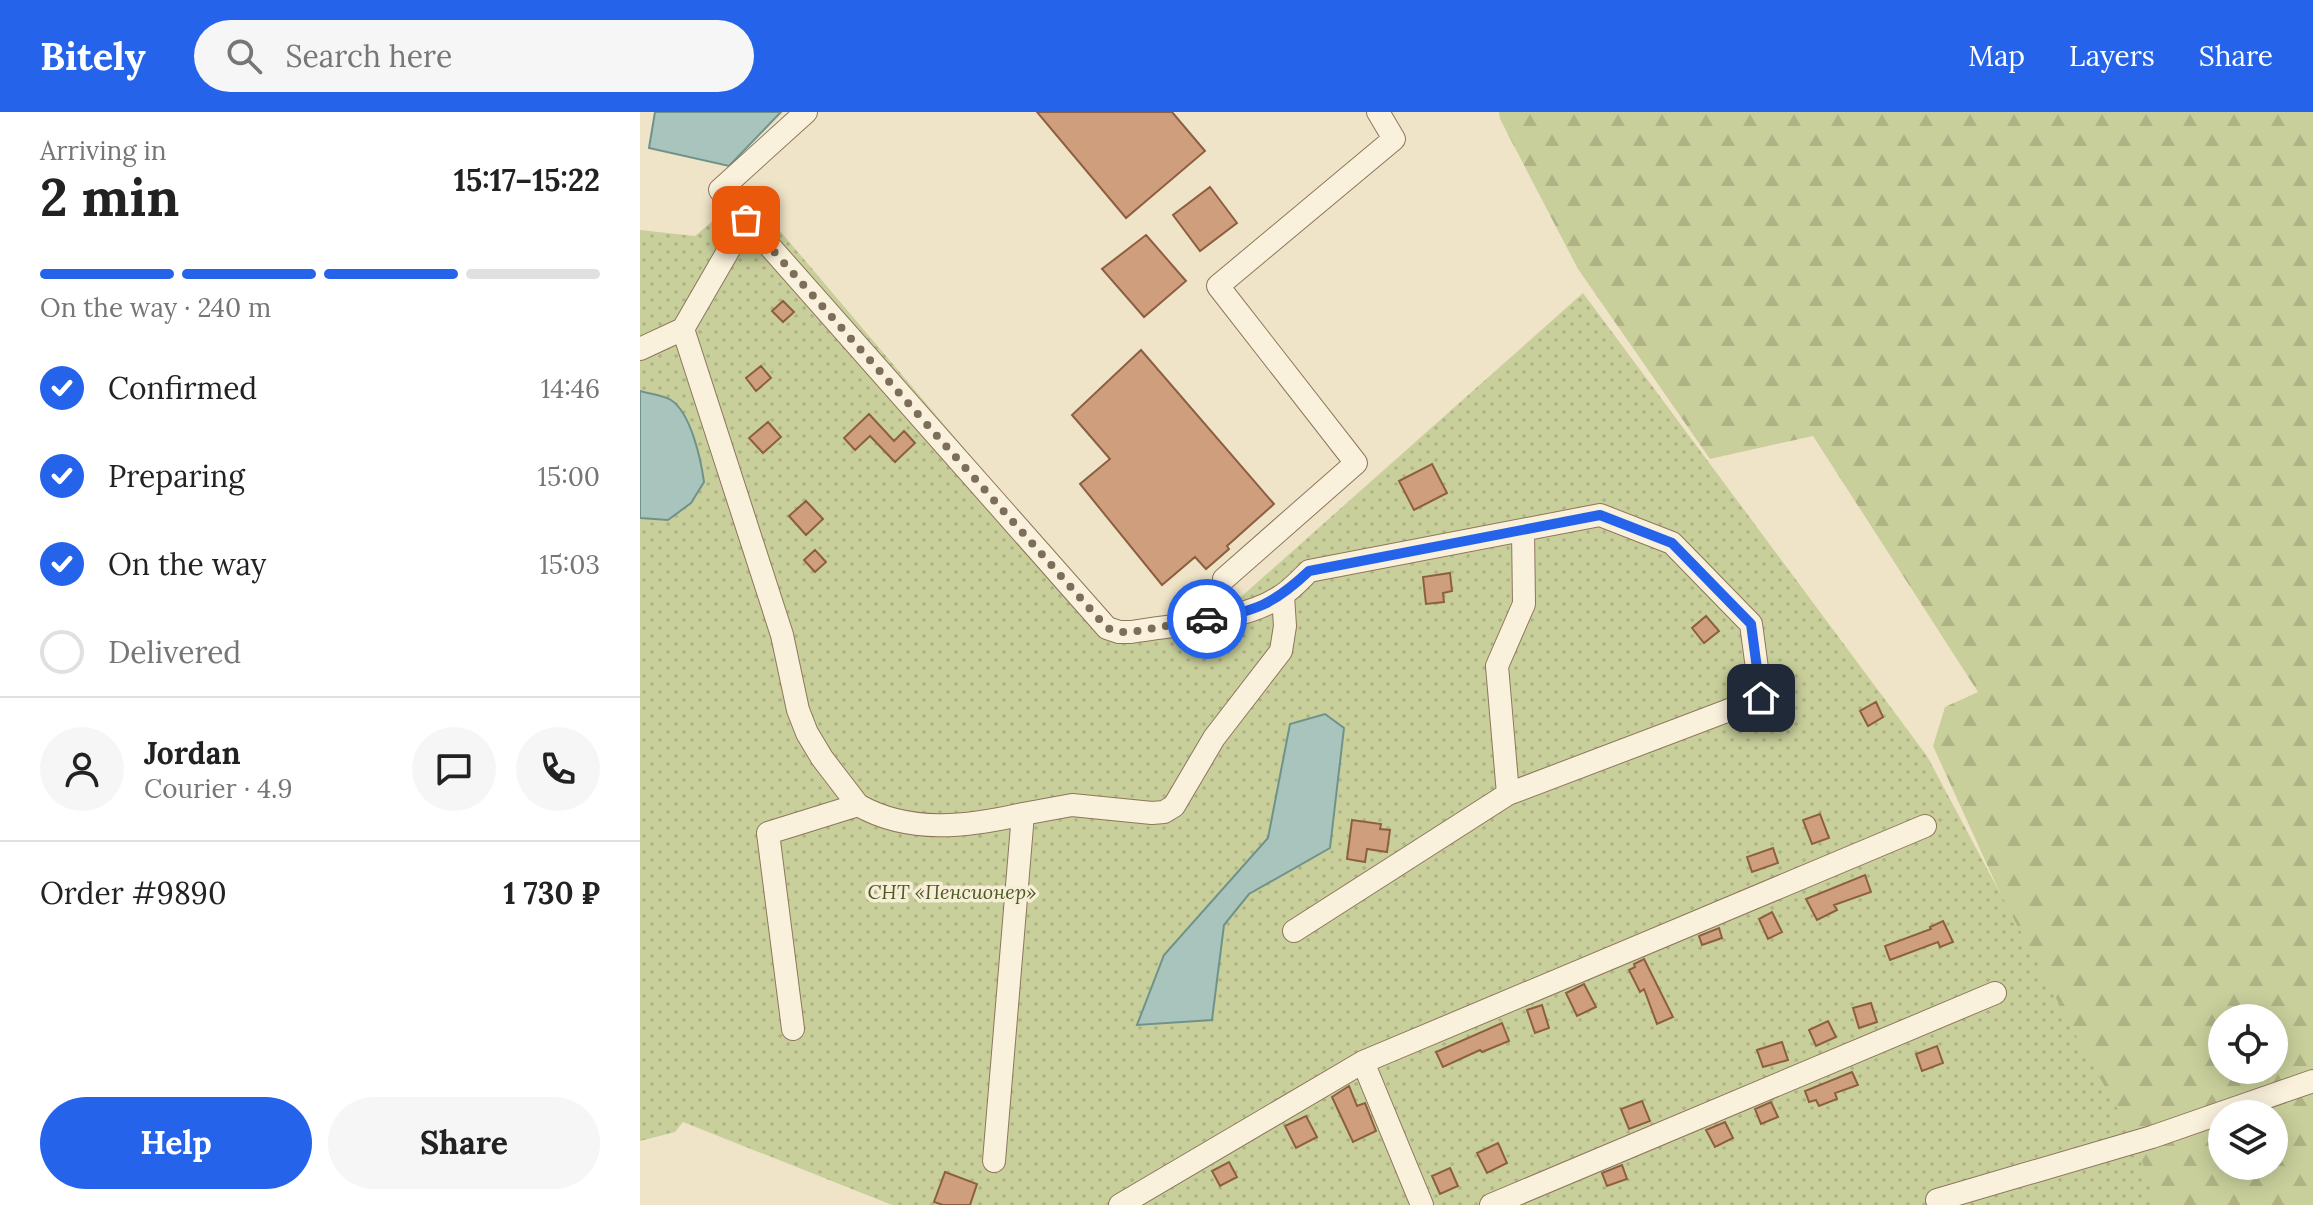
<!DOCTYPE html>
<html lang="en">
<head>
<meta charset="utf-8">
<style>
  body { margin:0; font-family:Lora,serif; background:#f6f6f6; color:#222; height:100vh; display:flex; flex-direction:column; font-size:30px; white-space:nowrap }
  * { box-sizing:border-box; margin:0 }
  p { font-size:26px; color:#767676 }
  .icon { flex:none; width:44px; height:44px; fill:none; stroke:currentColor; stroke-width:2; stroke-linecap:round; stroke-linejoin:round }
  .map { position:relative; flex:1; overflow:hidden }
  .drawer { display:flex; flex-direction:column; background:#fff; width:640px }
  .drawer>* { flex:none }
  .fabs { position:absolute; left:1568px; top:892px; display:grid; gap:16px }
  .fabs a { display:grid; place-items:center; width:80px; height:80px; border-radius:50%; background:#fff; box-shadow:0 4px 20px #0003; font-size:40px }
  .pin { position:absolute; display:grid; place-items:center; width:68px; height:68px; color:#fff; margin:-34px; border-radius:16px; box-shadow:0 4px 12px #0006 }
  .courier { position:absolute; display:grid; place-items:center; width:80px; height:80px; margin:-40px; border:6px solid #2563eb; border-radius:50%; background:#fff; color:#222; box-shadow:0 2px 10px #0007 }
  .head em { font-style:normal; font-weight:700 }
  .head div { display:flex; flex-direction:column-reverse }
  .head { display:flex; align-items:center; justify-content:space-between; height:136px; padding:0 40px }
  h1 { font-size:52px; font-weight:700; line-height:60px }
  .bar { display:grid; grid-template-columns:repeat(4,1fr); gap:12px 8px; align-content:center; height:96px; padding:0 40px }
  .bar i { height:10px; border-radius:6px; background:#e0e0e0 }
  .bar .current { background:#2563eb }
  .bar p { grid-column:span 4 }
  .line { display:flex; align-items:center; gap:20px; padding:0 40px; border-top:2px solid #e0e0e0 }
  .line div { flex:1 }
  .round { display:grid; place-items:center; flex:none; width:84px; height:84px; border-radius:42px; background:#f6f6f6 }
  ol { padding:0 40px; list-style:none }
  li { display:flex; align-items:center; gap:24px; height:88px }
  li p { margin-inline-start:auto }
  li .icon { padding:8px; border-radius:50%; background:#2563eb; color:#fff; stroke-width:4 }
  li:last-child { color:#767676 }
  li i { width:44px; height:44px; border:4px solid #e0e0e0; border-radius:50% }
  .primary-button { display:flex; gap:16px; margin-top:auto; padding:16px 40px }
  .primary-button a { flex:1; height:92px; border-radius:48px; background:#2563eb; color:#fff; font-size:32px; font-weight:700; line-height:92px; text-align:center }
  .primary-button a+a { background:#f6f6f6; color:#222 }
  header { display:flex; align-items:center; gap:48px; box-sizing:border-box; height:112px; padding:0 40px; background:#2563eb; color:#fff }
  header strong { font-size:38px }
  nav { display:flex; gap:44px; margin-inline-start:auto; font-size:28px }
  .search { width:560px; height:72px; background:#f6f6f6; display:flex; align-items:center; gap:20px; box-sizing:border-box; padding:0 28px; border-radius:44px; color:#767676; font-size:30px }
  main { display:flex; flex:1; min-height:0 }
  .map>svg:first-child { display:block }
  .forest { fill:url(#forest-firs); fill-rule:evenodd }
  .garden { fill:url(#garden-dots) }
  .water { fill:#a9c4bc; stroke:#6f938a; stroke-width:2 }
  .building { fill:#cf9f7d; stroke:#8d5f41; stroke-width:2 }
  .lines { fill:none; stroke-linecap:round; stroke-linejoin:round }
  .minor-casing { stroke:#8d765c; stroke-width:24 }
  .minor { stroke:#faf1dc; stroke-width:22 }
  .done { stroke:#7c6e5b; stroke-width:8; stroke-dasharray:0 14.4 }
  .route { stroke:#2563eb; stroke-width:10 }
  .labels { text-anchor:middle; stroke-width:7; stroke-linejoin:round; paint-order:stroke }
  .park-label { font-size:20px; font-style:italic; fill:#4d5a26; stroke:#f7eed8 }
</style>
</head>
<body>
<header>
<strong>Bitely</strong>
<div class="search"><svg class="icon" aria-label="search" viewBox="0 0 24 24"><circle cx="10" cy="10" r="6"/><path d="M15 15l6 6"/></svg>Search here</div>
<nav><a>Map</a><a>Layers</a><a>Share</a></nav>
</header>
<main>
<section class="drawer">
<div class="head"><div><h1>2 min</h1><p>Arriving in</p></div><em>15:17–15:22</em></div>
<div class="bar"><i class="current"></i><i class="current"></i><i class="current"></i><i></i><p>On the way · 240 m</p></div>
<ol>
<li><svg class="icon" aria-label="check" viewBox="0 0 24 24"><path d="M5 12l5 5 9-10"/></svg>Confirmed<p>14:46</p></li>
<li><svg class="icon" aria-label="check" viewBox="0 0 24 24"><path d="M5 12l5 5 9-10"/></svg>Preparing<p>15:00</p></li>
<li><svg class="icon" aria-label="check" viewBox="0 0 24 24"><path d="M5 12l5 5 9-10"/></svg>On the way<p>15:03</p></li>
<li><i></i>Delivered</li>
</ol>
<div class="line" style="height:144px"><a class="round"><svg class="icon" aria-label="person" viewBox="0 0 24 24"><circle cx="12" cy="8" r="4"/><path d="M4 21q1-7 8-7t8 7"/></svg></a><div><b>Jordan</b><p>Courier · 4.9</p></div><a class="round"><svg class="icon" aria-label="chat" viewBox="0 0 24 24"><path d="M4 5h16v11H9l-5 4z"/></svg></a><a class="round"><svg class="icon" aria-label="phone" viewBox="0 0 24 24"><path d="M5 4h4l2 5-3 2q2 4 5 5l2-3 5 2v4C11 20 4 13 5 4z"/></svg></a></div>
<div class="line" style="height:104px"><div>Order #9890</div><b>1 730 ₽</b></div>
<div class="primary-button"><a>Help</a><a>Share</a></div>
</section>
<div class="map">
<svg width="1673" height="1093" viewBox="0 0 1673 1093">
  <defs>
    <pattern id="forest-firs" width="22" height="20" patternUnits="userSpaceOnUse" patternTransform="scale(2)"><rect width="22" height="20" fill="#c9cf9b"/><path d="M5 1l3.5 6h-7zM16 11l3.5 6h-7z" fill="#aeb285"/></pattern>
    <pattern id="garden-dots" width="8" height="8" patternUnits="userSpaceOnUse" patternTransform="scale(2)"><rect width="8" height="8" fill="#c9cf9b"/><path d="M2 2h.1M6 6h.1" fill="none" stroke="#aeb285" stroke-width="1.8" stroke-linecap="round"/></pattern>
  </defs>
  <rect width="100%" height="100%" fill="#f0e4c8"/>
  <path class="forest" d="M859,0H1673V1093H1502L1293,634L1305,595L1338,580L1173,324L1070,347L938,157L860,7ZM1582,906H1634V958H1582ZM1582,1002H1634V1054H1582Z"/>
  <path class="garden" d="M107,80L474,513L584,500L943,181L1287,644L1440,931L1497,1031L1515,1093H252L43,1010L35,1020L0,1029V118L55,124Z"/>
  <path class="water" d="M15,0H141L89,54L9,36Z
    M0,279C9,282 23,283 31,288C51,301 61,348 64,370L51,391L28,408L0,406Z
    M685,602L704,616L690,736L609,782L584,813L572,908L497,913L524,843L628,726L650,612Z"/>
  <path class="building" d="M397,0H532L565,39L486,106Z
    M570,75L597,111L560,139L533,103Z
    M506,123L546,169L504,205L462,157Z
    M143,189L154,200L143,210L132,199Z
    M501,238L634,392L587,434L589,437L566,457L555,445L522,473L440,372L470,347L432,303Z
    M121,254L131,266L116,279L106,266Z
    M229,302L254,329L264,319L275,331L255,350L230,324L215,338L204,326Z
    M128,310L141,325L123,341L109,326Z
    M792,352L807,381L774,398L759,369Z
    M166,389L183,407L166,423L149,404Z
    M175,438L186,450L175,460L164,448Z
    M810,461L812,479L803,481L804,490L786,492L783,465Z
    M1066,504L1079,519L1064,531L1052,516Z
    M1236,590L1243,605L1228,614L1220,599Z
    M1180,702L1189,726L1172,732L1163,708Z
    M712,708L741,712L740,717L750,718L747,740L727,737L725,750L707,747Z
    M1133,736L1138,751L1112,760L1107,745Z
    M1225,763L1231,780L1194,793L1197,798L1177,808L1166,787Z
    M1132,800L1142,820L1128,827L1119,807Z
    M1303,809L1313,830L1300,835L1298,830L1250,848L1245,834L1291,817L1290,815Z
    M1079,816L1082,826L1062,833L1059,824Z
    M1004,847L1033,905L1017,912L1004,877L1000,880L989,858L995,855L994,852Z
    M944,872L956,895L937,904L926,881Z
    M1231,891L1237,910L1219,916L1213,896Z
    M902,893L909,916L895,921L887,898Z
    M1188,909L1196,925L1176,934L1169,918Z
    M862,911L869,929L842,940L840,938L803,955L796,940Z
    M1142,930L1148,948L1123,955L1117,938Z
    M1297,934L1303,951L1282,959L1276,942Z
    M1212,960L1218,973L1195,981L1197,987L1179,994L1176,988L1169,990L1165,979Z
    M709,974L717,994L725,991L736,1019L713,1030L692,985Z
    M1002,989L1010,1009L989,1017L981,997Z
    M1131,990L1138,1005L1121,1012L1115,997Z
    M666,1004L677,1025L656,1036L645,1014Z
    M1085,1010L1093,1026L1075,1035L1066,1018Z
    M858,1031L867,1051L847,1061L837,1041Z
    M589,1050L597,1065L580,1074L572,1059Z
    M982,1053L987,1067L967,1074L962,1061Z
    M810,1056L818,1074L800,1082L792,1064Z
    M305,1060L337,1072L330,1093H303L294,1090Z"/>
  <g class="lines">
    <defs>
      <path id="minor" d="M166,0L80,78L467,516L479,520H491C536,512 603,510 641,484C651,478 660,468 669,459L960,403L1032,431L1111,512L1121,586L868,682L654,819
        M106,108L43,217L142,523L158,598L167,621L182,646L218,693L128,721L153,917
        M0,237L43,217
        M584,467L716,351L578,174L754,27L738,0
        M868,682L857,554L884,492L883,418
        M218,693C269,722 328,715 383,702
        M723,950L782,1093
        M354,1049L383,702L432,693L512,701L524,700L534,694L574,626L641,539L645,514L643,484
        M1297,1088L1512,1025L1673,969
        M480,1093L723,950L1285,714
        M851,1093L1355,881"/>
    </defs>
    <use href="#minor" class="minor-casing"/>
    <use href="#minor" class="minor"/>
  </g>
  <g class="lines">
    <path class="done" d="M106,108L467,516L479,520H491L567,507"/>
    <path class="route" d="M567,507C615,500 634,492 669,459L960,403L1032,431L1111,512L1121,586"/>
  </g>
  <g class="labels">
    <g class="park-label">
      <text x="312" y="787">СНТ «Пенсионер»</text>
    </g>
  </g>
</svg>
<div class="fabs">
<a><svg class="icon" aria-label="locate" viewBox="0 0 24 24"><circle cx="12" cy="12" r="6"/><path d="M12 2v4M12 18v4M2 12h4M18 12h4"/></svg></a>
<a><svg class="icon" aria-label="layers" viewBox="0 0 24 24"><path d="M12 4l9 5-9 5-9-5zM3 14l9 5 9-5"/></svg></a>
</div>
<div class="pin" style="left:106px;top:108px;background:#ea580c"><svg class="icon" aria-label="bag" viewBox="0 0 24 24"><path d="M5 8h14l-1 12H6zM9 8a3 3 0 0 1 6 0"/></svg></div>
<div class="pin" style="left:1121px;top:586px;background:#1f2937"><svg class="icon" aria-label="home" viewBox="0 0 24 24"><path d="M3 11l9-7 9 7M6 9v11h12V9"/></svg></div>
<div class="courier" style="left:567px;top:507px"><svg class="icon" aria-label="car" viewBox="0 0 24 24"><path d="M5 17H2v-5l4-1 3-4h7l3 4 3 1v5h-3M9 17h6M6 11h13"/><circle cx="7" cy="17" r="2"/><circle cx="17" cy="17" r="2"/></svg></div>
</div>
</main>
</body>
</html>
